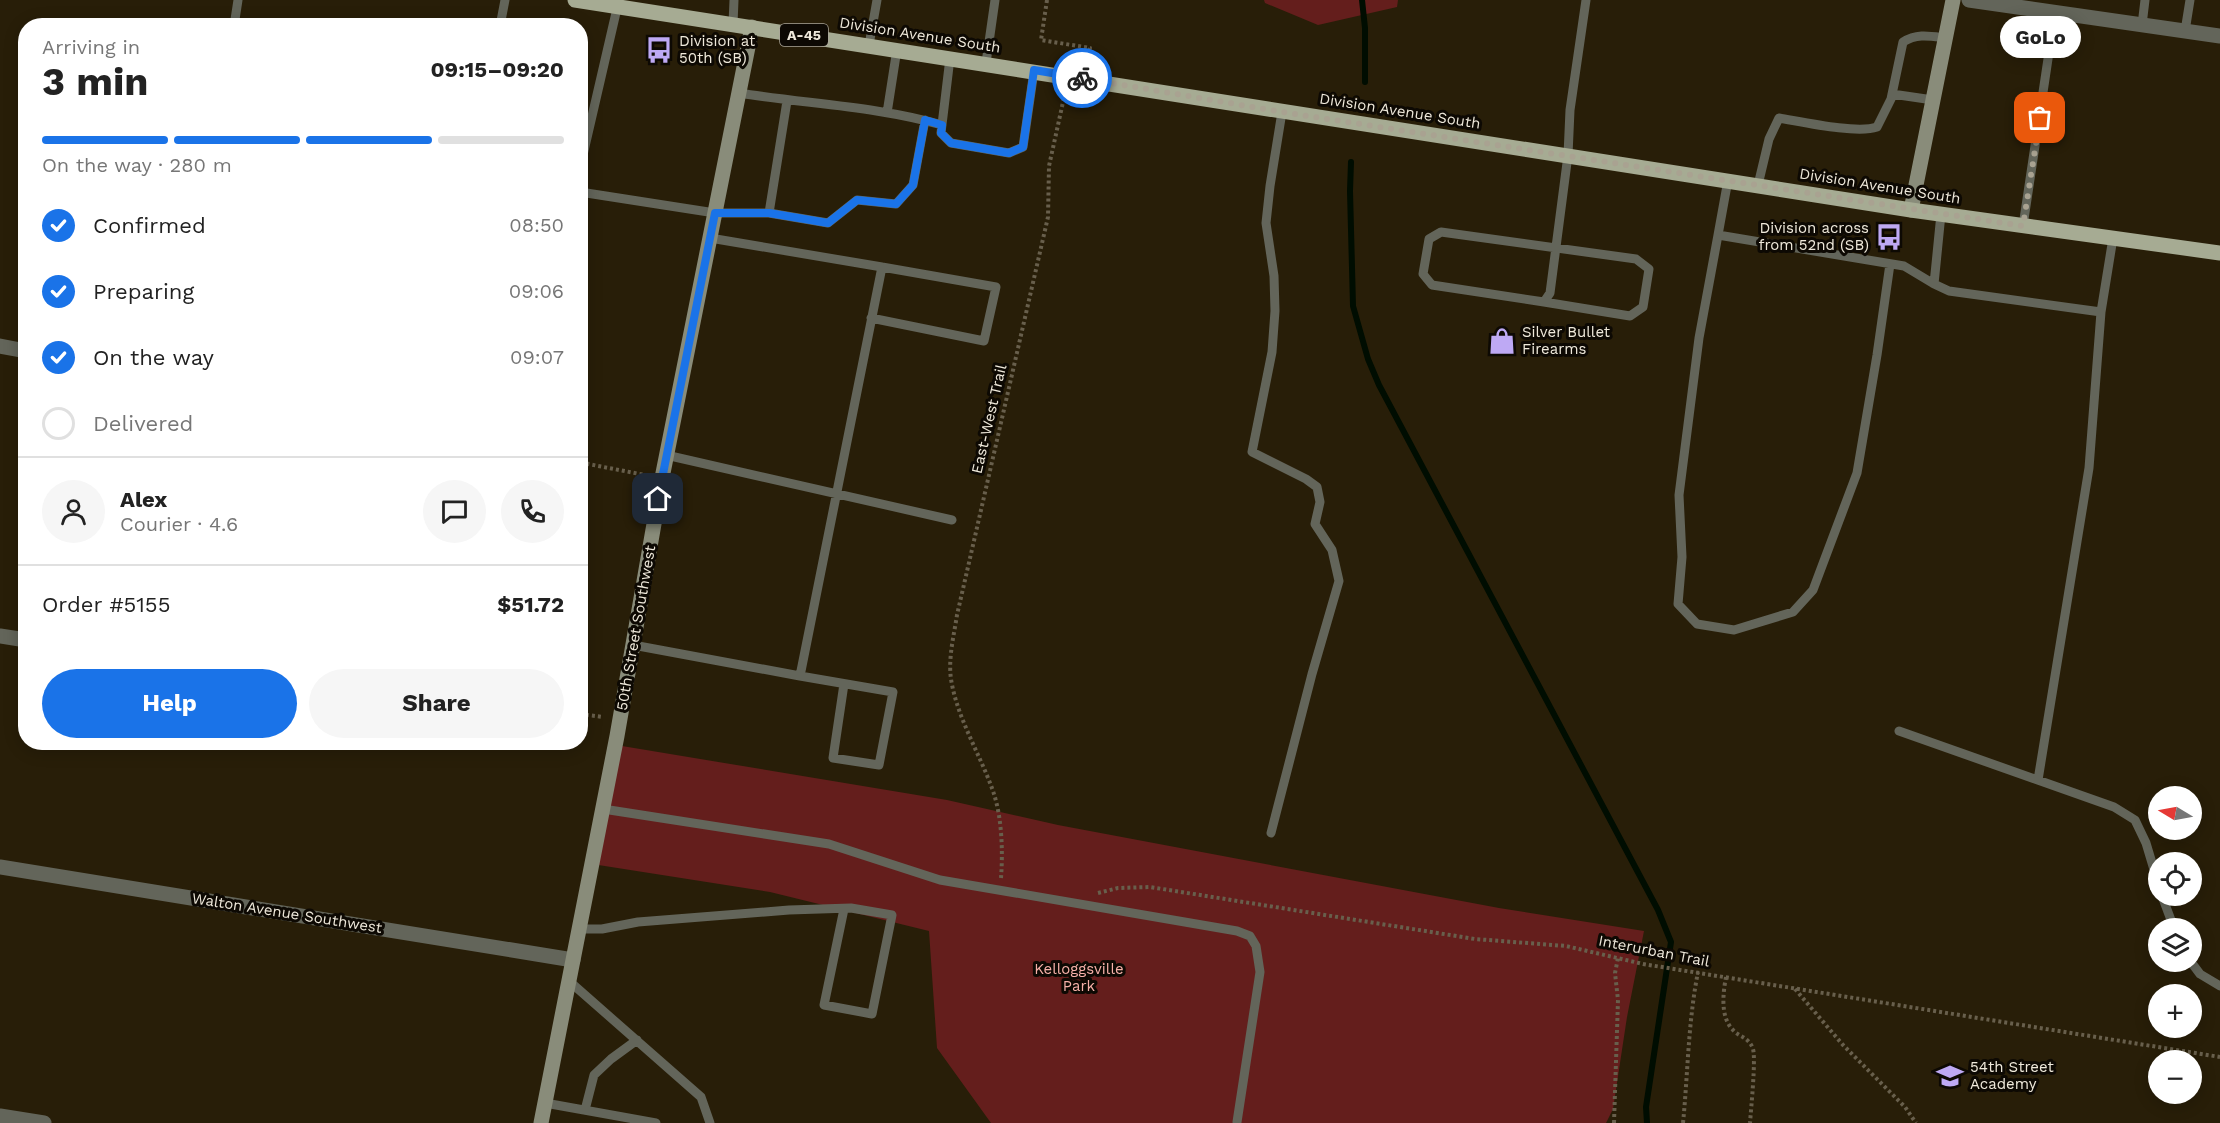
<!DOCTYPE html>
<html lang="en">
<head>
<meta charset="utf-8">
<style>
  body { margin:0; font-family:"Work Sans",sans-serif; background:#f6f6f6; color:#222; height:100vh; display:flex; flex-direction:column; font-size:22px; white-space:nowrap }
  * { box-sizing:border-box; margin:0 }
  p { font-size:20px; color:#767676 }
  .icon { flex:none; width:33px; height:33px; fill:none; stroke:currentColor; stroke-width:2; stroke-linecap:round; stroke-linejoin:round }
  .map { position:relative; flex:1; overflow:hidden }
  .sheet { position:absolute; left:18px; top:18px; width:570px; height:732px; display:flex; flex-direction:column; background:#fff; border-radius:24px; box-shadow:0 3px 15px #0003 }
  .sheet>* { flex:none }
  .needle { width:39px; rotate:280deg }
  .tools { position:absolute; left:2148px; top:786px; display:grid; gap:12px }
  .tools a { display:grid; place-items:center; width:54px; height:54px; border-radius:50%; background:#fff; box-shadow:0 3px 15px #0003; font-size:30px }
  .pin { position:absolute; display:grid; place-items:center; width:51px; height:51px; color:#fff; margin:-26px; border-radius:12px; box-shadow:0 3px 9px #0006 }
  .courier { position:absolute; display:grid; place-items:center; width:60px; height:60px; margin:-30px; border:4px solid #1a73e8; border-radius:50%; background:#fff; color:#222; box-shadow:0 2px 8px #0007 }
  .bubble { position:absolute; height:42px; border-radius:21px; background:#fff; box-shadow:0 3px 15px #0003; font-size:20px; font-weight:700; line-height:42px; text-align:center }
  .headline em { font-style:normal; font-weight:700 }
  .headline div { display:flex; flex-direction:column-reverse }
  .headline { display:flex; align-items:center; justify-content:space-between; height:102px; padding:0 24px }
  h1 { font-size:39px; font-weight:700; line-height:45px }
  .bar { display:grid; grid-template-columns:repeat(4,1fr); gap:9px 6px; align-content:center; height:72px; padding:0 24px }
  .bar i { height:8px; border-radius:4px; background:#e0e0e0 }
  .bar .selected { background:#1a73e8 }
  .bar p { grid-column:span 4 }
  .line { display:flex; align-items:center; gap:15px; padding:0 24px; border-top:2px solid #e0e0e0 }
  .line div { flex:1 }
  .round { display:grid; place-items:center; flex:none; width:63px; height:63px; border-radius:32px; background:#f6f6f6 }
  ol { padding:0 24px; list-style:none }
  li { display:flex; align-items:center; gap:18px; height:66px }
  li p { margin-inline-start:auto }
  li .icon { padding:6px; border-radius:50%; background:#1a73e8; color:#fff; stroke-width:4 }
  li:last-child { color:#767676 }
  li i { width:33px; height:33px; border:3px solid #e0e0e0; border-radius:50% }
  .primary-button { display:flex; gap:12px; margin-top:auto; padding:12px 24px }
  .primary-button a { flex:1; height:69px; border-radius:36px; background:#1a73e8; color:#fff; font-size:24px; font-weight:700; line-height:69px; text-align:center }
  .primary-button a+a { background:#f6f6f6; color:#222 }
  .map>svg:first-child { display:block }
  .green { fill:#641e1c }
  .lines { fill:none; stroke-linecap:round; stroke-linejoin:round }
  .stream { stroke:#000d01; stroke-width:6 }
  .path { stroke:#685f4c; stroke-width:4; stroke-dasharray:3 3; stroke-linecap:butt }
  .lane { stroke:#63655a; stroke-width:9 }
  .street { stroke:#63655a; stroke-width:15 }
  .secondary { stroke:#898c7a; stroke-width:15 }
  .primary { stroke:#a6ab93; stroke-width:15 }
  .done { stroke:#a9a291; stroke-width:6; stroke-dasharray:0 10.8 }
  .route { stroke:#1a73e8; stroke-width:8 }
  .labels { text-anchor:middle; stroke-width:6; stroke-linejoin:round; paint-order:stroke }
  .shield { fill:#0d0903; stroke:#aba69a; stroke-width:1.5 }
  .shield-label { font-size:14px; font-weight:bold; fill:#efe9db }
  .street-label { font-size:15px; fill:#efe9db; stroke:#0d0903 }
  .poi-label { font-size:15px; fill:#efe9db; stroke:#0d0903; text-anchor:start }
  .park-label { font-size:15px; fill:#f7b1a9; stroke:#0d0903 }
</style>
</head>
<body>
<div class="map">
<svg width="2220" height="1123" viewBox="0 0 2220 1123">
  <rect width="100%" height="100%" fill="#281e08"/>
  <path class="green" d="M1264,0H1398L1397,7L1318,25L1265,3Z
    M616,745L947,800L1058,825L1499,908L1644,931L1627,1017L1613,1109L1606,1123H991L937,1048L929,931L770,892L592,864Z"/>
  <g class="lines">
    <path class="stream" d="M1362,0L1365,28V82
      M1351,162L1350,191L1353,306L1368,359L1379,385L1658,910L1671,942L1646,1107L1647,1123"/>
    <path class="path" d="M1047,0L1041,40L1090,48L1086,64
      M580,453L588,464L645,475
      M580,714L603,717
      M1001,878C1003,851 1002,817 993,791C980,754 957,718 951,679C948,658 954,635 957,615L1048,217L1049,166L1065,93
      M1098,893L1118,888L1150,887L1475,939L1566,946L1643,964L2220,1057
      M1726,977C1723,993 1720,1017 1733,1030C1739,1037 1749,1037 1753,1049C1756,1059 1751,1109 1750,1123
      M1795,989L1843,1045L1905,1107L1916,1123
      M1614,1123L1618,1000L1615,973L1618,958
      M1683,1123C1688,1073 1688,1022 1698,972"/>
    <path class="lane" d="M733,24L734,0
      M2142,25L2145,0
      M234,26L238,0
      M500,26L505,0
      M2185,31L2190,0
      M869,45L877,0
      M950,58L941,133L951,143L1009,153L1023,147L1034,71
      M986,63L995,0
      M739,93C806,104 876,106 942,125
      M1892,94L1933,100
      M887,113L897,49
      M580,168L618,4
      M1728,180L1718,235L1904,266L1934,284
      M1758,185L1769,139L1779,118C1803,122 1857,134 1877,127L1891,99L1903,42C1917,33 1930,36 1946,38
      M580,192L715,213H769L787,101
      M769,213L828,223L857,200L896,204L913,185L925,120
      M1941,214L1934,284L1949,291L2101,312
      M2023,226L2055,12
      M1718,235L1699,338L1679,495L1682,557L1678,604L1697,624L1734,630L1793,612L1813,590L1857,473L1877,355L1890,264
      M1544,302L1630,316L1643,307L1649,269L1636,259L1441,232L1429,239L1423,274L1432,285L1544,302L1550,293L1568,155L1570,110L1586,0
      M871,318L984,341L996,287L882,267
      M666,455L952,520
      M633,645L800,676L882,267L710,238
      M800,676L893,692L879,765L833,758L844,684
      M1899,731L2114,807L2135,820L2146,843L2158,883
      M2038,780L2089,468L2101,312L2113,238
      M603,809L829,844L940,880L1237,931L1250,936L1256,946L1260,972L1237,1122
      M1271,833L1312,674L1339,581L1332,550L1315,524L1320,502L1317,487L1306,479L1252,452L1272,352L1275,311L1274,276L1266,223L1270,186L1282,112
      M2162,896L2174,928
      M579,929H602L638,922L789,910L851,908L892,915L872,1014L824,1005L844,909
      M2191,962L2200,974L2220,986
      M569,981L701,1097L710,1123
      M545,1103L656,1123
      M585,1110L594,1075L611,1059L637,1040"/>
    <path class="street" d="M1969,0L2220,36
      M0,346L26,351
      M0,636L26,640
      M0,867L573,960
      M0,1116L44,1123"/>
    <path class="secondary" d="M1911,210L1953,0
      M541,1123L617,736L662,478L752,27"/>
    <path class="primary" d="M575,0L1911,210L2220,253"/>
  </g>
  <g class="lines">
    <path class="done" d="M1082,78L1282,112L2023,226L2040,118"/>
    <path class="route" d="M658,499L715,213H769L828,223L857,200L896,204L913,185L925,120L942,125L941,133L951,143L1009,153L1023,147L1034,70L1082,78"/>
  </g>
  <defs>
    <symbol id="bus-bare" viewBox="-9 -9 18 18"><path d="M-5-6H5V4H4V6H2V4H-2V6H-4V4H-5ZM-3.5-4V0h7V-4ZM-3.5 1.2v1.5H-2V1.2ZM2 1.2v1.5H3.5V1.2Z" fill="#bea9f4" stroke="#0d0903" stroke-width="2.5" paint-order="stroke"/></symbol>
    <symbol id="shop-bare" viewBox="-9 -9 18 18"><path d="M-5-2.5h2.3a2.7 3.5 0 0 1 5.4 0H5L5.5 6h-11ZM-1.5-2.5h3a1.5 2.3 0 0 0-3 0Z" fill="#bea9f4" stroke="#0d0903" stroke-width="2.5" paint-order="stroke"/></symbol>
    <symbol id="school-bare" viewBox="-9 -9 18 18"><path d="M0-5L7-2L0 1L-7-2ZM-4 1L0 2.5L4 1V4Q0 6-4 4Z" fill="#bea9f4" stroke="#0d0903" stroke-width="2.5" paint-order="stroke"/></symbol>
  </defs>
  <g fill-rule="evenodd">
    <use href="#bus-bare" x="640" y="31" width="38" height="38"/>
    <use href="#bus-bare" x="1870" y="218" width="38" height="38"/>
    <use href="#shop-bare" x="1483" y="322" width="38" height="38"/>
    <use href="#school-bare" x="1931" y="1057" width="38" height="38"/>
  </g>
  <g class="labels">
    <rect class="shield" x="780" y="24" width="48" height="22" rx="4.5"/>
    <g class="shield-label">
      <text x="804" y="40">A-45</text>
    </g>
    <g class="street-label">
      <text transform="translate(920 35) rotate(9)" y="5">Division Avenue South</text>
      <text transform="translate(1400 111) rotate(9)" y="5">Division Avenue South</text>
      <text transform="translate(1880 186) rotate(9)" y="5">Division Avenue South</text>
      <text transform="translate(989 419) rotate(-77)" y="5">East-West Trail</text>
      <text transform="translate(636 628) rotate(-80)" y="5">50th Street Southwest</text>
      <text transform="translate(287 913) rotate(9)" y="5">Walton Avenue Southwest</text>
      <text transform="translate(1654 951) rotate(11)" y="5">Interurban Trail</text>
    </g>
    <g class="poi-label">
      <text x="679" y="46">Division at<tspan x="679" dy="17">50th (SB)</tspan></text>
      <text x="1869" y="233" text-anchor="end">Division across<tspan x="1869" dy="17">from 52nd (SB)</tspan></text>
      <text x="1522" y="337">Silver Bullet<tspan x="1522" dy="17">Firearms</tspan></text>
      <text x="1970" y="1072">54th Street<tspan x="1970" dy="17">Academy</tspan></text>
    </g>
    <g class="park-label">
      <text x="1079" y="974">Kelloggsville<tspan x="1079" dy="17">Park</tspan></text>
    </g>
  </g>
</svg>
<div class="tools">
<a><svg class="needle" viewBox="-14 -14 28 28"><path d="M0-13l5 13h-10z" fill="#e53935"/><path d="M0 13l5-13h-10z" fill="#767676"/></svg></a>
<a><svg class="icon" aria-label="locate" viewBox="0 0 24 24"><circle cx="12" cy="12" r="6"/><path d="M12 2v4M12 18v4M2 12h4M18 12h4"/></svg></a>
<a><svg class="icon" aria-label="layers" viewBox="0 0 24 24"><path d="M12 4l9 5-9 5-9-5zM3 14l9 5 9-5"/></svg></a>
<a>+</a>
<a>−</a>
</div>
<div class="pin" style="left:2040px;top:118px;background:#ea580c"><svg class="icon" aria-label="bag" viewBox="0 0 24 24"><path d="M5 8h14l-1 12H6zM9 8a3 3 0 0 1 6 0"/></svg></div>
<div class="pin" style="left:658px;top:499px;background:#1f2937"><svg class="icon" aria-label="home" viewBox="0 0 24 24"><path d="M3 11l9-7 9 7M6 9v11h12V9"/></svg></div>
<div class="courier" style="left:1082px;top:78px"><svg class="icon" aria-label="bike" viewBox="0 0 24 24"><circle cx="6" cy="16" r="4"/><circle cx="18" cy="16" r="4"/><path d="M6 16l4-8h5l3 8M10 8l3 8H6M13 5h3"/></svg></div>
<div class="bubble" style="left:2000px;top:16px;width:81px">GoLo</div>
<section class="sheet">
<div class="headline"><div><h1>3 min</h1><p>Arriving in</p></div><em>09:15–09:20</em></div>
<div class="bar"><i class="selected"></i><i class="selected"></i><i class="selected"></i><i></i><p>On the way · 280 m</p></div>
<ol>
<li><svg class="icon" aria-label="check" viewBox="0 0 24 24"><path d="M5 12l5 5 9-10"/></svg>Confirmed<p>08:50</p></li>
<li><svg class="icon" aria-label="check" viewBox="0 0 24 24"><path d="M5 12l5 5 9-10"/></svg>Preparing<p>09:06</p></li>
<li><svg class="icon" aria-label="check" viewBox="0 0 24 24"><path d="M5 12l5 5 9-10"/></svg>On the way<p>09:07</p></li>
<li><i></i>Delivered</li>
</ol>
<div class="line" style="height:108px"><a class="round"><svg class="icon" aria-label="person" viewBox="0 0 24 24"><circle cx="12" cy="8" r="4"/><path d="M4 21q1-7 8-7t8 7"/></svg></a><div><b>Alex</b><p>Courier · 4.6</p></div><a class="round"><svg class="icon" aria-label="chat" viewBox="0 0 24 24"><path d="M4 5h16v11H9l-5 4z"/></svg></a><a class="round"><svg class="icon" aria-label="phone" viewBox="0 0 24 24"><path d="M5 4h4l2 5-3 2q2 4 5 5l2-3 5 2v4C11 20 4 13 5 4z"/></svg></a></div>
<div class="line" style="height:78px"><div>Order #5155</div><b>$51.72</b></div>
<div class="primary-button"><a>Help</a><a>Share</a></div>
</section>
</div>
</body>
</html>
